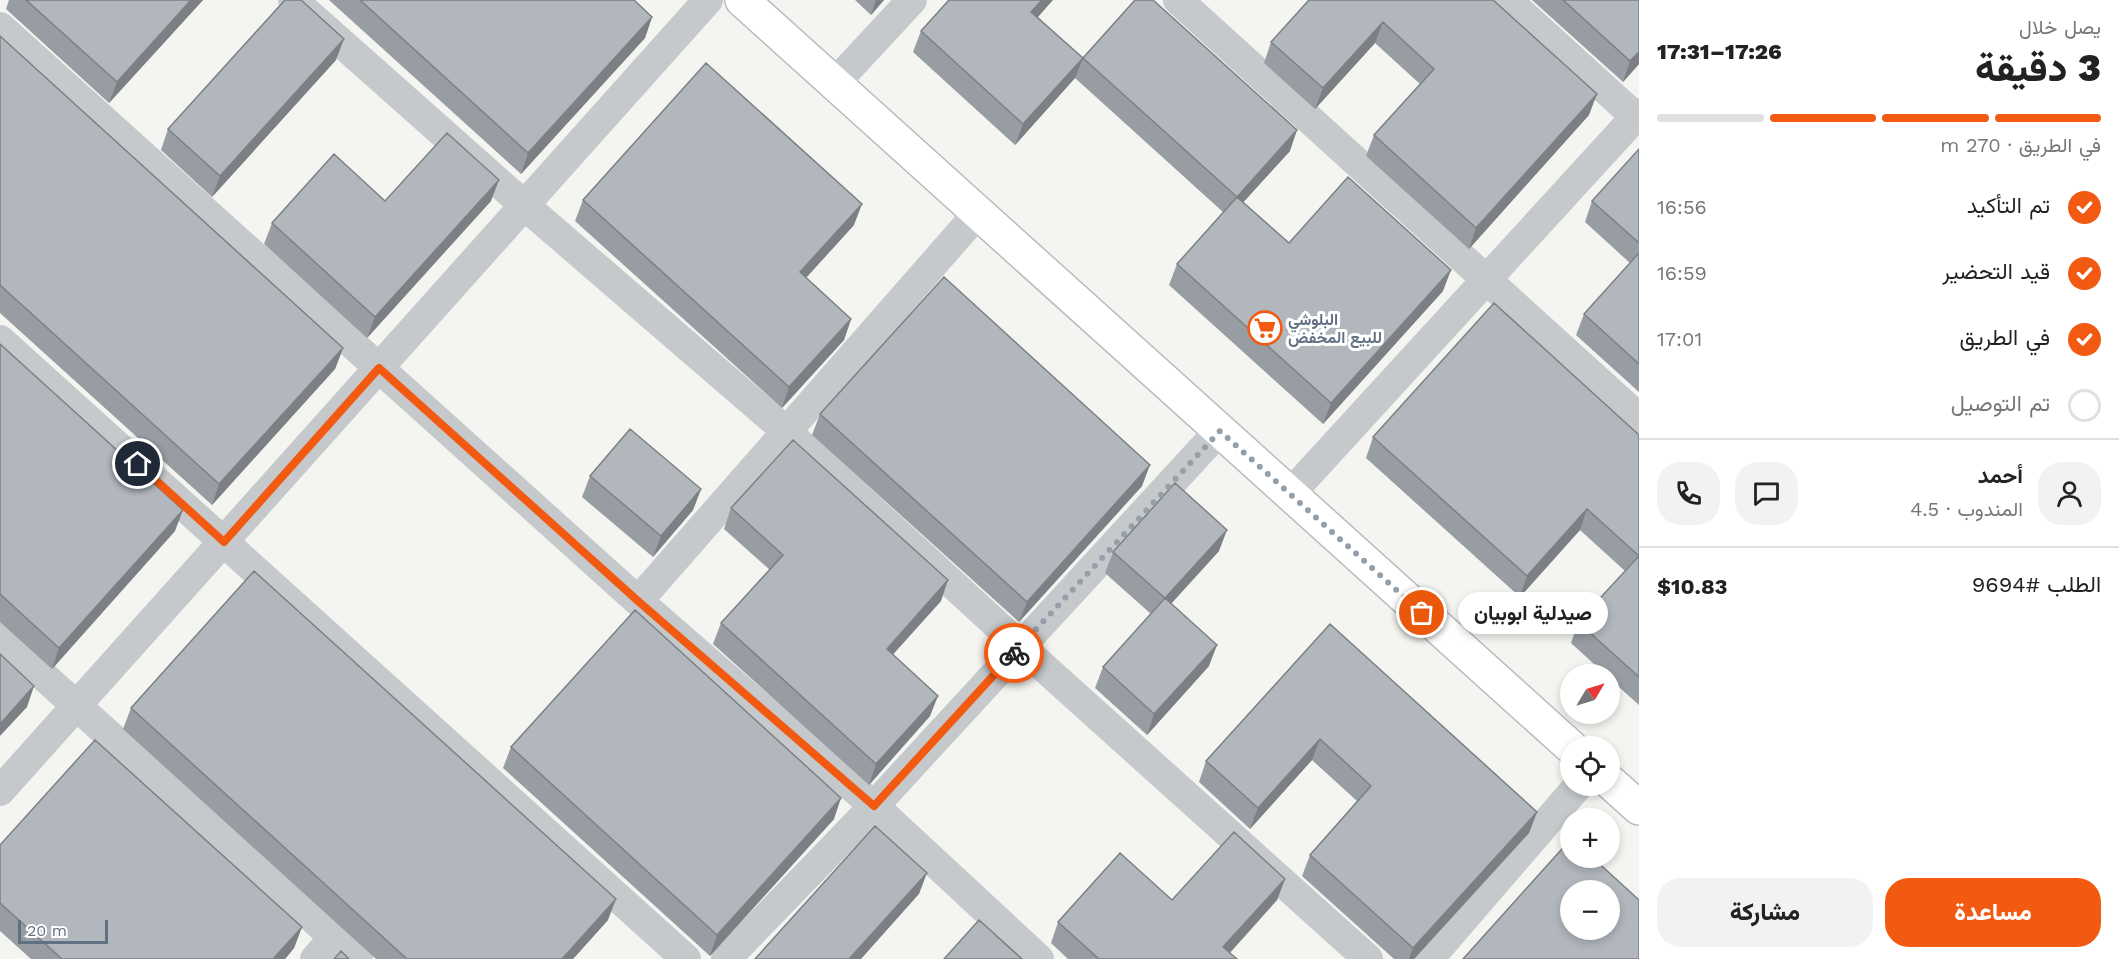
<!DOCTYPE html>
<html lang="ar">
<head>
<meta charset="utf-8">
<style>
  body { margin:0; font-family:"Work Sans",Vazirmatn,sans-serif; background:#f2f2f2; color:#222; direction:rtl; height:100vh; display:flex; flex-direction:column; font-size:22px; white-space:nowrap }
  * { box-sizing:border-box; margin:0 }
  p { font-size:20px; color:#767676 }
  .icon { flex:none; width:33px; height:33px; fill:none; stroke:currentColor; stroke-width:2; stroke-linecap:round; stroke-linejoin:round }
  .map { position:relative; flex:1; overflow:hidden; direction:ltr }
  .drawer { display:flex; flex-direction:column; background:#fff; width:480px }
  .drawer>* { flex:none }
  .needle { width:39px; rotate:52deg }
  .controls { position:absolute; left:1560px; top:664px; display:grid; gap:12px }
  .controls a { display:grid; place-items:center; width:60px; height:60px; border-radius:50%; background:#fff; box-shadow:0 3px 9px #0003; font-size:30px }
  .scale { position:absolute; left:18px; bottom:15px; width:90px; box-sizing:border-box; padding-left:6px; border:3px solid #617184; border-top:0; font-size:16px; line-height:21px; white-space:nowrap; color:#617184; -webkit-text-stroke:4px #fff; paint-order:stroke }
  .pin { position:absolute; display:grid; place-items:center; width:51px; height:51px; color:#fff; margin:-26px; border:3px solid #fff; border-radius:50%; box-shadow:0 2px 6px #0007 }
  .courier { position:absolute; display:grid; place-items:center; width:60px; height:60px; margin:-30px; border:4px solid #f35a11; border-radius:50%; background:#fff; color:#222; box-shadow:0 2px 8px #0007 }
  .bubble { position:absolute; height:42px; border-radius:21px; background:#fff; box-shadow:0 3px 9px #0003; font-size:20px; font-weight:800; line-height:42px; text-align:center; direction:rtl }
  .overview em { font-style:normal; font-weight:800 }
  .overview div { display:flex; flex-direction:column-reverse }
  .overview { display:flex; align-items:center; justify-content:space-between; height:102px; padding:0 18px }
  h1 { font-size:39px; font-weight:800; line-height:45px }
  .bar { display:grid; grid-template-columns:repeat(4,1fr); gap:9px 6px; align-content:center; height:72px; padding:0 18px }
  .bar i { height:8px; border-radius:4px; background:#e0e0e0 }
  .bar .selected { background:#f35a11 }
  .bar p { grid-column:span 4 }
  .line { display:flex; align-items:center; gap:15px; padding:0 18px; border-top:2px solid #e0e0e0 }
  .line div { flex:1 }
  .round { display:grid; place-items:center; flex:none; width:63px; height:63px; border-radius:24px; background:#f2f2f2 }
  ol { padding:0 18px; list-style:none }
  li { display:flex; align-items:center; gap:18px; height:66px }
  li p { margin-inline-start:auto }
  li .icon { padding:6px; border-radius:50%; background:#f35a11; color:#fff; stroke-width:4 }
  li:last-child { color:#767676 }
  li i { width:33px; height:33px; border:3px solid #e0e0e0; border-radius:50% }
  .primary-button { display:flex; gap:12px; margin-top:auto; padding:12px 18px }
  .primary-button a { flex:1; height:69px; border-radius:24px; background:#f35a11; color:#fff; font-size:24px; font-weight:800; line-height:69px; text-align:center }
  .primary-button a+a { background:#f2f2f2; color:#222 }
  main { display:flex; flex:1; min-height:0 }
  .map>svg:first-child { display:block }
  .lines { fill:none; stroke-linecap:round; stroke-linejoin:round }
  .secondary-casing { stroke:#b8bcc1; stroke-width:36 }
  .street { stroke:#c6c9cc; stroke-width:30 }
  .secondary { stroke:#fff; stroke-width:33 }
  .wall { fill:#989da3 }
  .shaded-wall { fill:#7c8084 }
  .building { fill:#b1b7bd; stroke:#7c8084; stroke-width:1.5; fill-rule:evenodd }
  .done { stroke:#949faa; stroke-width:6; stroke-dasharray:0 10.8 }
  .route { stroke:#f35a11; stroke-width:8 }
  .labels { text-anchor:middle; stroke-width:6; stroke-linejoin:round; paint-order:stroke }
  .poi-label { font-size:16px; font-weight:bold; fill:#617184; stroke:#fff; text-anchor:start }
</style>
</head>
<body>
<main>
<section class="drawer">
<div class="overview"><div><h1>3 دقيقة</h1><p>يصل خلال</p></div><em>17:26–17:31</em></div>
<div class="bar"><i class="selected"></i><i class="selected"></i><i class="selected"></i><i></i><p>في الطريق · 270 m</p></div>
<ol>
<li><svg class="icon" aria-label="check" viewBox="0 0 24 24"><path d="M5 12l5 5 9-10"/></svg>تم التأكيد<p>16:56</p></li>
<li><svg class="icon" aria-label="check" viewBox="0 0 24 24"><path d="M5 12l5 5 9-10"/></svg>قيد التحضير<p>16:59</p></li>
<li><svg class="icon" aria-label="check" viewBox="0 0 24 24"><path d="M5 12l5 5 9-10"/></svg>في الطريق<p>17:01</p></li>
<li><i></i>تم التوصيل</li>
</ol>
<div class="line" style="height:108px"><a class="round"><svg class="icon" aria-label="person" viewBox="0 0 24 24"><circle cx="12" cy="8" r="4"/><path d="M4 21q1-7 8-7t8 7"/></svg></a><div><b>أحمد</b><p>المندوب · 4.5</p></div><a class="round"><svg class="icon" aria-label="chat" viewBox="0 0 24 24"><path d="M4 5h16v11H9l-5 4z"/></svg></a><a class="round"><svg class="icon" aria-label="phone" viewBox="0 0 24 24"><path d="M5 4h4l2 5-3 2q2 4 5 5l2-3 5 2v4C11 20 4 13 5 4z"/></svg></a></div>
<div class="line" style="height:78px"><div>الطلب #9694</div><b>$10.83</b></div>
<div class="primary-button"><a>مساعدة</a><a>مشاركة</a></div>
</section>
<div class="map">
<svg width="1639" height="959" viewBox="0 0 1639 959">
  <rect width="100%" height="100%" fill="#f4f5f0"/>
  <g class="lines">
    <defs>
      <path id="secondary" d="M742,0L1571,747
        M1610,782L1639,808"/>
    </defs>
    <use href="#secondary" class="secondary-casing"/>
    <path class="street" d="M293,0L524,205L786,431L1020,646L1368,959
      M1178,0L1639,418
      M1507,0L1639,120
      M0,27L638,601L874,806L1039,959
      M834,84L912,0
      M0,340L686,959
      M1290,494L1639,113
      M638,601L978,213
      M0,637L358,959
      M0,791L708,0
      M315,959L334,937
      M726,959L874,806L1219,431
      M1429,959L1578,786"/>
    <use href="#secondary" class="secondary"/>
  </g>
  <path class="wall" d="M9,0H203L109,103L6,9Z
    M329,0H634L652,17L645,38L521,174Z
    M855,0H884L871,15Z
    M1493,0L1589,115L1469,249L1366,156L1374,135L1420,84L1375,43L1315,109L1264,63L1271,42Z
    M1532,0H1639V64L1623,82Z
    M1038,17L1083,58L1075,78L1015,145L913,52L921,31Z
    M0,36L343,348L335,369L212,505L0,313Z
    M1083,58L1290,151L1243,202L1289,243L1443,291L1323,424L1169,285L1177,264L1223,212L1075,78Z
    M336,60L212,197L161,150L168,129Z
    M1639,149V392L1576,335L1584,314L1630,263L1585,222L1592,201Z
    M583,200L854,225L806,278L851,319L844,340L782,408L575,221Z
    M385,201H491L367,338L264,244L272,223Z
    M0,344L175,531L52,669L0,622Z
    M820,414L1142,486L1019,622L812,435Z
    M1639,435V705L1610,679V675H1606L1571,643L1578,622L1625,571L1580,530L1520,597L1366,458L1373,437Z
    M590,476L701,489L693,510L653,557L582,497Z
    M731,508L941,601L893,654L930,716L869,785L713,644L721,623L770,570L724,529Z
    M1219,551L1171,604L1209,666L1147,735L1095,688L1103,667L1151,614L1105,573L1113,552Z
    M1330,624L1537,812L1529,833L1414,959H1394L1302,876L1310,855L1357,801L1312,760L1250,829L1199,782L1206,761Z
    M131,708L608,920L573,959H376L123,729Z
    M511,747L834,819L710,956L503,768Z
    M0,845L302,927L294,948L285,959H31L0,931Z
    M1285,879L1277,900L1230,953L1237,959H1068L1051,943L1058,922Z"/>
  <path class="shaded-wall" d="M191,0H203L109,103L117,82Z
    M876,0H884L871,15Z
    M1042,0H1053L1024,33L1031,12Z
    M652,17L645,38L521,174L528,153Z
    M1383,22L1375,43L1315,109L1323,88Z
    M344,39L336,60L212,197L220,176Z
    M1639,52V64L1623,82L1630,61Z
    M1083,58L1075,78L1015,145L1023,124Z
    M1597,94L1589,115L1469,249L1476,228Z
    M1297,130L1290,151L1229,218L1237,197Z
    M499,180L491,201L367,338L375,317Z
    M862,204L854,225L792,293L800,272Z
    M1451,270L1443,291L1323,424L1331,403Z
    M851,319L844,340L782,408L789,387Z
    M343,348L335,369L212,505L219,484Z
    M1150,465L1142,486L1019,622L1027,602Z
    M701,489L693,510L653,557L661,536Z
    M1587,509L1580,530L1520,597L1527,576Z
    M183,510L175,531L52,669L59,648Z
    M1227,530L1219,551L1157,619L1165,598Z
    M948,580L941,601L879,670L887,649Z
    M1217,645L1209,666L1147,735L1154,714Z
    M34,686L27,707L0,736V724Z
    M938,696L930,716L869,785L876,764Z
    M1320,739L1312,760L1250,829L1258,808Z
    M841,798L834,819L710,956L717,935Z
    M1537,812L1529,833L1414,959H1409L1413,948Z
    M927,873L919,894L861,959H849Z
    M1285,879L1277,900L1224,959L1223,947Z
    M616,899L608,920L573,959H562Z
    M302,927L294,948L285,959H273Z"/>
  <path class="building" d="M26,0H191L117,82Z
    M285,0H301L344,39L220,176L168,129Z
    M360,0H634L652,17L528,153Z
    M949,0H1042L1031,12L1083,58L1023,124L921,31Z
    M1135,0H1153L1297,130L1237,197L1083,58Z
    M1309,0H1493L1597,94L1476,228L1374,135L1434,69L1383,22L1323,88L1271,42Z
    M1563,0H1639V52L1630,61Z
    M0,36L343,348L219,484L0,285Z
    M706,63L862,204L800,272L851,319L789,387L583,200Z
    M447,133L499,180L375,317L272,223L334,154L385,201Z
    M1639,149V243L1592,201Z
    M1348,177L1451,270L1331,403L1177,264L1237,197L1289,243Z
    M1639,253V364L1584,314Z
    M944,277L1150,465L1027,602L820,414Z
    M1494,303L1639,435V677L1578,622L1639,556L1587,509L1527,576L1373,437Z
    M0,344L183,510L59,648L0,594Z
    M630,429L701,489L661,536L590,476Z
    M793,440L948,580L887,649L938,696L876,764L721,623L783,555L731,508Z
    M1175,483L1227,530L1165,598L1113,552Z
    M254,571L616,899L562,959H407L131,708Z
    M1165,598L1217,645L1154,714L1103,667Z
    M635,610L841,798L717,935L511,747Z
    M1330,624L1537,812L1413,948L1310,855L1371,786L1320,739L1258,808L1206,761Z
    M0,654L34,686L0,724Z
    M95,740L302,927L273,959H62L0,903V845Z
    M875,826L927,873L849,959H755Z
    M1234,832L1285,879L1223,947L1237,959H1099L1058,922L1120,853L1172,900Z
    M1570,840V858H1593L1639,900V959H1463ZM1570,891H1610V930H1570Z
    M979,920L1022,959H944Z
    M341,951L349,959H334Z"/>
  <g class="lines">
    <path class="done" d="M1014,653L1220,431L1422,613"/>
    <path class="route" d="M138,464L224,542L379,368L638,601L874,806L1014,653"/>
  </g>
  <defs>
    <symbol id="supermarket-ring" viewBox="-11 -11 22 22"><circle r="9.5" fill="#fff" stroke="#f35a11" stroke-width="1.5"/><path d="M-6-5.5h2.5l.6 2H6L4.5 2H-2.5L-4.4-4H-6ZM-1.5 3.2a1.3 1.3 0 1 0 .1 0ZM3 3.2a1.3 1.3 0 1 0 .1 0Z" fill="#f35a11"/></symbol>
  </defs>
  <g fill-rule="evenodd">
    <use href="#supermarket-ring" x="1246" y="309" width="38" height="38"/>
  </g>
  <g class="labels">
    <g class="poi-label">
      <text x="1288" y="325">البلوشي<tspan x="1288" dy="18">للبيع المخفض</tspan></text>
    </g>
  </g>
</svg>
<div class="controls">
<a><svg class="needle" viewBox="-14 -14 28 28"><path d="M0-13l5 13h-10z" fill="#e53935"/><path d="M0 13l5-13h-10z" fill="#767676"/></svg></a>
<a><svg class="icon" aria-label="locate" viewBox="0 0 24 24"><circle cx="12" cy="12" r="6"/><path d="M12 2v4M12 18v4M2 12h4M18 12h4"/></svg></a>
<a>+</a>
<a>−</a>
</div>
<div class="scale">20 m</div>
<div class="pin" style="left:1422px;top:613px;background:#ea580c"><svg class="icon" aria-label="bag" viewBox="0 0 24 24"><path d="M5 8h14l-1 12H6zM9 8a3 3 0 0 1 6 0"/></svg></div>
<div class="pin" style="left:138px;top:464px;background:#1f2937"><svg class="icon" aria-label="home" viewBox="0 0 24 24"><path d="M3 11l9-7 9 7M6 9v11h12V9"/></svg></div>
<div class="courier" style="left:1014px;top:653px"><svg class="icon" aria-label="bike" viewBox="0 0 24 24"><circle cx="6" cy="16" r="4"/><circle cx="18" cy="16" r="4"/><path d="M6 16l4-8h5l3 8M10 8l3 8H6M13 5h3"/></svg></div>
<div class="bubble" style="left:1458px;top:592px;width:150px">صيدلية ابوبيان</div>
</div>
</main>
</body>
</html>
